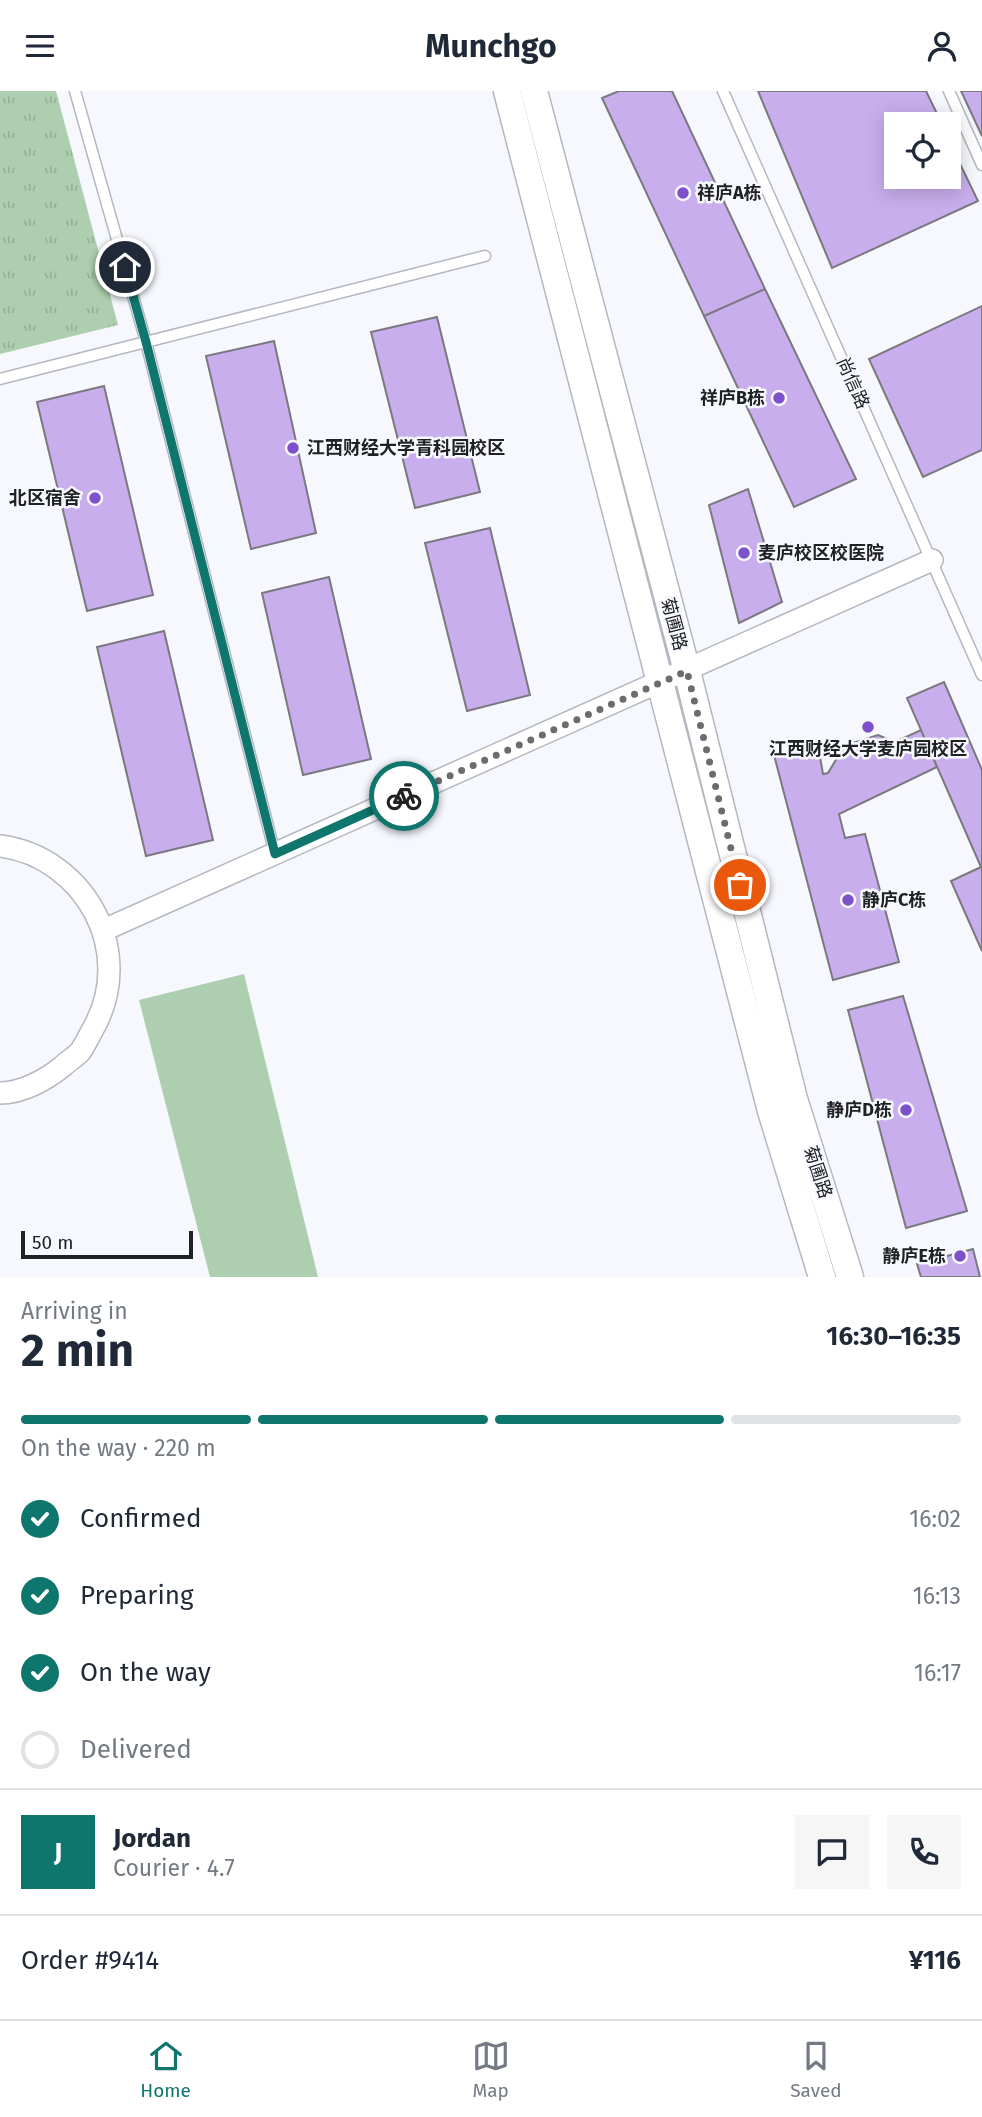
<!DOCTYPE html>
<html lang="en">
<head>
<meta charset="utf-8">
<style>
  body { margin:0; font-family:"Fira Sans","Noto Sans SC",sans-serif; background:#f6f6f7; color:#1f2937; height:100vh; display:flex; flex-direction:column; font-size:26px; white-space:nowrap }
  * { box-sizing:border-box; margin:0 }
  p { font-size:23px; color:#747a83 }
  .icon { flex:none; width:38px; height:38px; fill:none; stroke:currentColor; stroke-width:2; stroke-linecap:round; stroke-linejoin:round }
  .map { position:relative; height:1186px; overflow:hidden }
  .details { display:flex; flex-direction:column; background:#fff; flex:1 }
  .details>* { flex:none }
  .controls { position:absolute; left:884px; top:21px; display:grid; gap:14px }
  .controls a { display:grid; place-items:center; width:77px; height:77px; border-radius:0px; background:#fff; box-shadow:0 4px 18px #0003; font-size:35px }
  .scale { position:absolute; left:21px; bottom:18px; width:172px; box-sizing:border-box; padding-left:7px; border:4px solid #202124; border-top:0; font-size:19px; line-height:24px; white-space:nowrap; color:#202124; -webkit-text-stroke:5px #f6f8fe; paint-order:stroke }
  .pin { position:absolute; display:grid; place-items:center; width:60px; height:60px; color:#fff; margin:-30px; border:4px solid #fff; border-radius:50%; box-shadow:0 2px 7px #0007 }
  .courier { position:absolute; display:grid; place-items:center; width:70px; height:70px; margin:-35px; border:5px solid #0f766e; border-radius:50%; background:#fff; color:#222; box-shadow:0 2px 9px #0007 }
  .head em { font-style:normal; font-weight:700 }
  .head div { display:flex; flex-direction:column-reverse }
  .head { display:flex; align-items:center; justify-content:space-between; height:119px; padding:0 21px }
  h1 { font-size:46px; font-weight:700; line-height:52px }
  .bar { display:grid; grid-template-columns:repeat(4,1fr); gap:10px 7px; align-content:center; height:84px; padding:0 21px }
  .bar i { height:9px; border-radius:5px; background:#e0e1e3 }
  .bar .current { background:#0f766e }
  .bar p { grid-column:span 4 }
  .line { display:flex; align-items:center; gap:18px; padding:0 21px; border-top:2px solid #e0e1e3 }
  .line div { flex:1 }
  .round { display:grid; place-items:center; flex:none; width:74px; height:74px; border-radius:0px; background:#f6f6f7 }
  ol { padding:0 21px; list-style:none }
  li { display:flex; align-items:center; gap:21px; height:77px }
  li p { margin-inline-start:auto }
  li .icon { padding:7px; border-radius:50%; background:#0f766e; color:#fff; stroke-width:4 }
  li:last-child { color:#747a83 }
  li i { width:38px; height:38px; border:4px solid #e0e1e3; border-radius:50% }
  header { display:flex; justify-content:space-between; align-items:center; height:91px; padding:0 21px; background:#fff; font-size:32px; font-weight:700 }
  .dock { display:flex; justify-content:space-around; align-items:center; height:98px; border-top:2px solid #e0e1e3; background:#fff; font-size:19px; color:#747a83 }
  .dock a { display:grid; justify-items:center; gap:4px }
  .dock .current { color:#0f766e }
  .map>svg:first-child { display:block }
  .grass { fill:url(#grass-tufts) }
  .pitch { fill:#adcfaf }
  .building { fill:#c9aeed; stroke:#7b7880; stroke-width:2 }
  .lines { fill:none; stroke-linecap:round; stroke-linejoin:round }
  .service-casing { stroke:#b5b7c1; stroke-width:13 }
  .minor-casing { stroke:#b5b7c1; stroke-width:24 }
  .tertiary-casing { stroke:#b5b7c1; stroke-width:29 }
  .service { stroke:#fff; stroke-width:10 }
  .minor { stroke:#fff; stroke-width:21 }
  .tertiary { stroke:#fff; stroke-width:26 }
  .done { stroke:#6b6c70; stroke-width:7; stroke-dasharray:0 12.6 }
  .route { stroke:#0f766e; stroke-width:9 }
  .poi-dot { fill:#7c51ca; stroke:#f6f8fe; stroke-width:2.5 }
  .labels { text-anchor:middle; stroke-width:5; stroke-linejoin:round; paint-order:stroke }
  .poi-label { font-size:18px; font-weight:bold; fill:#202124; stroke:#f6f8fe; text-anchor:start }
  .street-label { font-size:18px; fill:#202124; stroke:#f6f8fe }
</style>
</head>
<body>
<header><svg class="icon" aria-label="menu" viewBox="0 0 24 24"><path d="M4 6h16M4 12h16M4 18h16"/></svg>Munchgo<svg class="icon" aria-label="person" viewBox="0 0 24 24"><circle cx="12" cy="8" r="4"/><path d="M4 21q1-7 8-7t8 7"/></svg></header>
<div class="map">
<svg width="982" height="1186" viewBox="0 0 982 1186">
  <defs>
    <pattern id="grass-tufts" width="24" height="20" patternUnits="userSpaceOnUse" patternTransform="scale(1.75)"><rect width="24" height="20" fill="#adcfaf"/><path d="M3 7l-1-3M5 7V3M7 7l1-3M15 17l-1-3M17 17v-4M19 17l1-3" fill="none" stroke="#95b196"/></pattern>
  </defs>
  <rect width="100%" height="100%" fill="#f6f8fe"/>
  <path class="grass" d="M0,0H56L118,234L0,263Z"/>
  <path class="pitch" d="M244,883L318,1186H210L139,909Z"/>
  <path class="building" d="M619,0H672L765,198L704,225L602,7Z
    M758,0H926L942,33H896V86H948V48L978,110L832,177Z
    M961,0H982V45Z
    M765,198L856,388L794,416L704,225Z
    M982,215V359L923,386L869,268Z
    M437,226L480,401L415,417L371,241Z
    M274,250L316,442L251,458L206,265Z
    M104,295L153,504L87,520L37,311Z
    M748,398L782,511L739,532L709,414Z
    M490,437L530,604L467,620L425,452Z
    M329,486L371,668L303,684L262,502Z
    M164,540L213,749L146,765L97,556Z
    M944,591L982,679V860L951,790L981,776L907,607Z
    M921,639L937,676L839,723L845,747L865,743L899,871L833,889L774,664L818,654L823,683L828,682L837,667L853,652L878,644L895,651Z
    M903,905L967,1120L906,1137L848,919Z
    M973,1158L980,1186H921L917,1173Z"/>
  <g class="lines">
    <defs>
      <path id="service" d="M75,0L146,251L275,763
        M723,0L982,584
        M949,0L982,74
        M0,288L485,165"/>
      <path id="minor" d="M0,755C85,766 137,861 93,938C89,945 85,954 80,961C75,966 68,970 63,975C46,989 22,1002 0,1002
        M104,839L932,469"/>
      <path id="tertiary" d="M507,0L771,1020L822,1186
        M534,0L687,580L794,1008L850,1186"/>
    </defs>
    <use href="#service" class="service-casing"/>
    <use href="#minor" class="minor-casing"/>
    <use href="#tertiary" class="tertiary-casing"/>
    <use href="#service" class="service"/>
    <use href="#minor" class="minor"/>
    <use href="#tertiary" class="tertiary"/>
  </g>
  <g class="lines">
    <path class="done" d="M404,705L687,580L740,794"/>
    <path class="route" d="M125,176L146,251L275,763L404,705"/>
  </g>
  <g class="poi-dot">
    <circle cx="683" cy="102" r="7"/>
    <circle cx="779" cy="307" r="7"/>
    <circle cx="293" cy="357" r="7"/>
    <circle cx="95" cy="407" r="7"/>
    <circle cx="744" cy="462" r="7"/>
    <circle cx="868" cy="636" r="7"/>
    <circle cx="848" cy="809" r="7"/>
    <circle cx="906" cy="1019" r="7"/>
    <circle cx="960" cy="1165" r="7"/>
  </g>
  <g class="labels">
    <g class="poi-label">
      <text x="697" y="108">祥庐A栋</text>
      <text x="765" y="313" text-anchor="end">祥庐B栋</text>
      <text x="307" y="363">江西财经大学青科园校区</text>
      <text x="81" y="413" text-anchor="end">北区宿舍</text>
      <text x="758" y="468">麦庐校区校医院</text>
      <text x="868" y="664" text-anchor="middle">江西财经大学麦庐园校区</text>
      <text x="862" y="815">静庐C栋</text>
      <text x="892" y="1025" text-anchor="end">静庐D栋</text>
      <text x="946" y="1171" text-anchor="end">静庐E栋</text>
    </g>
    <g class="street-label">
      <text transform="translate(853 292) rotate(66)" y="6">尚信路</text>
      <text transform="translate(674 533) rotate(75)" y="6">菊圃路</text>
      <text transform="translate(818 1081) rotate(72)" y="6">菊圃路</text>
    </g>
  </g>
</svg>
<div class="controls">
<a><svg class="icon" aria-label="locate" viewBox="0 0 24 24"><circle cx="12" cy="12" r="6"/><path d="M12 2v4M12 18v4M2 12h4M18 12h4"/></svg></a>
</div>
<div class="scale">50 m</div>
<div class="pin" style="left:740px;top:794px;background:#ea580c"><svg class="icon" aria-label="bag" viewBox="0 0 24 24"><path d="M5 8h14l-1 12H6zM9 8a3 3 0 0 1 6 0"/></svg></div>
<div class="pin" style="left:125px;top:176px;background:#1f2937"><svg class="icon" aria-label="home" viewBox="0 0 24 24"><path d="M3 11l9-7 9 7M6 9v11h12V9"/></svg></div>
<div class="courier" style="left:404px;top:705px"><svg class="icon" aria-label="bike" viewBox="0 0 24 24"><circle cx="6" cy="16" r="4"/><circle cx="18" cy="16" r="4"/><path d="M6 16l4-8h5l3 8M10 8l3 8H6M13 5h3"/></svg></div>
</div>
<section class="details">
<div class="head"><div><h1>2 min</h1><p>Arriving in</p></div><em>16:30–16:35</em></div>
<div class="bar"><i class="current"></i><i class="current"></i><i class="current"></i><i></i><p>On the way · 220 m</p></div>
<ol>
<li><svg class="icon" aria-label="check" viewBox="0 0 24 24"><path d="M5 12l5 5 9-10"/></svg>Confirmed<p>16:02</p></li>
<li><svg class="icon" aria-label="check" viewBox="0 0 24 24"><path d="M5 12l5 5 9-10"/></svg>Preparing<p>16:13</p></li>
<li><svg class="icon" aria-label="check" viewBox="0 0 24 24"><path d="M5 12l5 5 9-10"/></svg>On the way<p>16:17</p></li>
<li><i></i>Delivered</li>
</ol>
<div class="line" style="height:126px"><b class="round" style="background:#0f766e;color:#fff">J</b><div><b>Jordan</b><p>Courier · 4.7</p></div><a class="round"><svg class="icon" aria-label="chat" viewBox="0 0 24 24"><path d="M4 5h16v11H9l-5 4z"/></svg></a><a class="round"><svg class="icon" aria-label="phone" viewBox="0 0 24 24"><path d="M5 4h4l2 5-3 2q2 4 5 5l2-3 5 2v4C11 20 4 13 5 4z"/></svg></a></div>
<div class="line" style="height:91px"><div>Order #9414</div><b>¥116</b></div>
</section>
<nav class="dock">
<a class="current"><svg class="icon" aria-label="home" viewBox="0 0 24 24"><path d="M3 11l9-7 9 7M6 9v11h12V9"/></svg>Home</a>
<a><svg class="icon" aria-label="map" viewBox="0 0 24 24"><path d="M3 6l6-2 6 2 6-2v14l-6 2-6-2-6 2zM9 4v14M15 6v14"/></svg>Map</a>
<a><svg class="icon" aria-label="saved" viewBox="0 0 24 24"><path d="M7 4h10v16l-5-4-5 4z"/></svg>Saved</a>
</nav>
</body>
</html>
